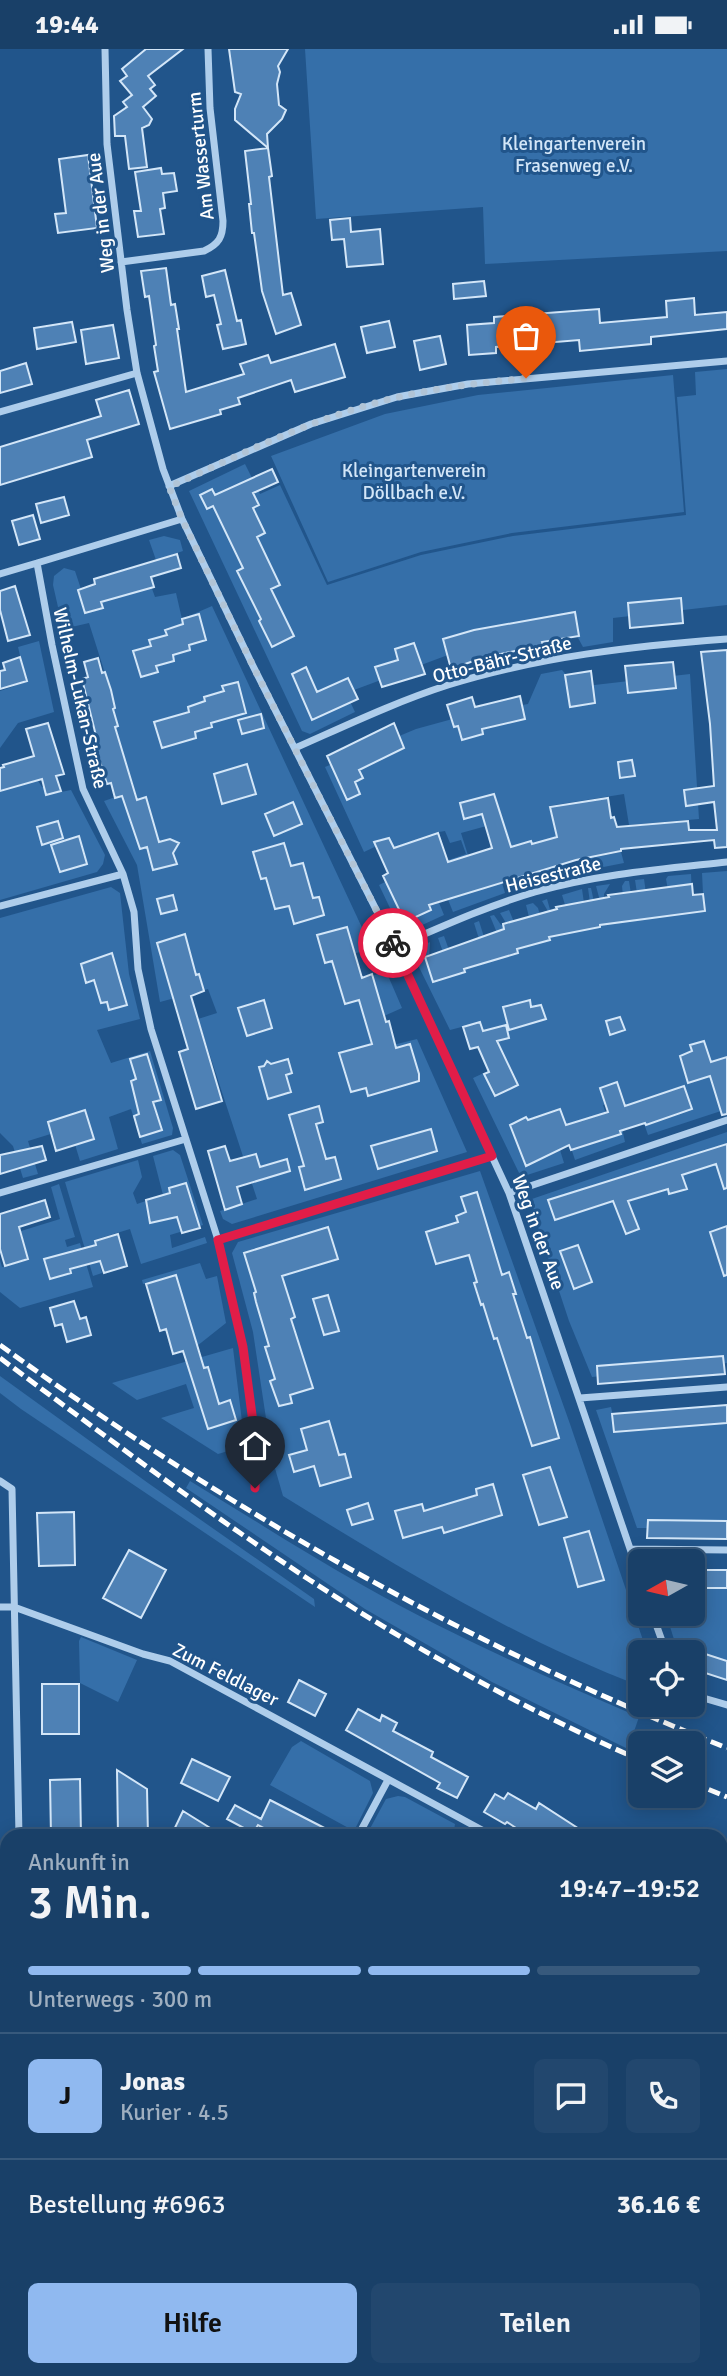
<!DOCTYPE html>
<html lang="de">
<head>
<meta charset="utf-8">
<style>
  body { margin:0; font-family:Signika,sans-serif; background:#22476e; color:#f1f3f6; height:100vh; display:flex; flex-direction:column; font-size:26px; white-space:nowrap }
  * { box-sizing:border-box; margin:0 }
  p { font-size:23px; color:#9fafc0 }
  .icon { flex:none; width:38px; height:38px; fill:none; stroke:currentColor; stroke-width:2; stroke-linecap:round; stroke-linejoin:round }
  .map { position:relative; flex:1; overflow:hidden }
  .panel { position:absolute; left:0px; top:1780px; width:728px; height:548px; display:flex; flex-direction:column; background:#194068; border-radius:21px 21px 0 0; box-shadow:0 4px 18px #0003,0 0 0 2px #37597c }
  .panel>* { flex:none }
  .needle { width:46px; rotate:262deg }
  .fabs { position:absolute; left:628px; top:1500px; display:grid; gap:14px }
  .fabs a { display:grid; place-items:center; width:77px; height:77px; border-radius:10px; background:#194068; box-shadow:0 4px 18px #0003,0 0 0 2px #37597c; font-size:35px }
  .pin { position:absolute; display:grid; place-items:center; width:60px; height:60px; color:#fff; margin:-72px -30px; border-radius:50% 50% 50% 0; rotate:-45deg; box-shadow:0 0 7px #0007 }
  .pin .icon { rotate:45deg }
  .courier { position:absolute; display:grid; place-items:center; width:70px; height:70px; margin:-35px; border:5px solid #e11d48; border-radius:50%; background:#fff; color:#222; box-shadow:0 2px 9px #0007 }
  .head em { font-style:normal; font-weight:600 }
  .head div { display:flex; flex-direction:column-reverse }
  .head { display:flex; align-items:center; justify-content:space-between; height:119px; padding:0 28px }
  h1 { font-size:46px; font-weight:600; line-height:52px }
  .bar { display:grid; grid-template-columns:repeat(4,1fr); gap:10px 7px; align-content:center; height:84px; padding:0 28px }
  .bar i { height:9px; border-radius:5px; background:#37597c }
  .bar .on { background:#90b9f0 }
  .bar p { grid-column:span 4 }
  .line { display:flex; align-items:center; gap:18px; padding:0 28px; border-top:2px solid #37597c }
  .line div { flex:1 }
  .round { display:grid; place-items:center; flex:none; width:74px; height:74px; border-radius:10px; background:#22476e }
  .button { display:flex; gap:14px; margin-top:auto; padding:14px 28px }
  .button a { flex:1; height:80px; border-radius:10px; background:#90b9f0; color:#111; font-size:28px; font-weight:600; line-height:80px; text-align:center }
  .button a+a { background:#22476e; color:#f1f3f6 }
  .status { display:flex; justify-content:space-between; align-items:center; height:49px; padding:0 35px; background:#194068; direction:ltr }
  .status svg { height:19px; fill:currentColor }
  .map>svg:first-child { display:block }
  .green { fill:#356fa9 }
  .building { fill:#4e81b5; stroke:#d3e6f8; stroke-width:2 }
  .lines { fill:none; stroke-linecap:round; stroke-linejoin:round }
  .minor { stroke:#aecdeb; stroke-width:7 }
  .rail { stroke:#fff; stroke-width:5; stroke-dasharray:12 5; stroke-linecap:butt }
  .done { stroke:#b1c4d6; stroke-width:7; stroke-dasharray:0 12.6 }
  .route { stroke:#e11d48; stroke-width:9 }
  .labels { text-anchor:middle; stroke-width:6; stroke-linejoin:round; paint-order:stroke }
  .park-label { font-size:19px; fill:#d3e6f8; stroke:#21558b }
  .street-label { font-size:19px; fill:#fff; stroke:#21558b }
</style>
</head>
<body>
<div class="status"><b>19:44</b><svg viewBox="0 0 49 12"><path d="M0 12V9h3v3zM5 12V6h3v6zM10 12V3h3v9zM15 12V0h3v12zM26 1h20v11H26zM47 4h2v5h-2z"/></svg></div>
<div class="map">
<svg width="727" height="2327" viewBox="0 0 727 2327">
  <rect width="100%" height="100%" fill="#21558b"/>
  <path class="green" d="M305,0H727V202L485,215L483,158L316,170Z
    M727,320V556L613,569V593L583,598L571,576L464,600L346,644L355,663L310,685L302,682L189,442L245,415L260,445L280,436L327,536L421,506L513,487L686,466L677,348L696,346L695,323Z
    M673,326L684,463L512,484L421,503L328,533L271,407L385,365L478,346Z
    M164,487L180,491L183,502L156,511L149,491Z
    M64,519L75,522L81,540L146,523L155,548L176,544L182,570L212,557L372,900L336,909L345,937L386,922L402,959L366,975L373,1001L417,990L467,1103L232,1175L223,1170L220,1162L257,1150L198,970L217,964L208,940L160,953L137,816L104,752L130,743L103,618L89,574L63,580L53,536L54,527Z
    M39,592L54,663L18,674L0,699V642L26,633L18,598Z
    M562,621L577,638L690,625L699,770L629,776L624,745L549,757L566,826L522,839L501,773L461,784L479,841L502,834L505,844L453,863L434,816L466,805L461,791L450,794L445,782L439,783L443,797L420,807L444,866L407,883L400,880L379,836L399,826L383,794L364,803L325,718L416,680L467,666L528,655L541,625Z
    M33,724L42,738L54,737L56,744L71,741L105,806L103,815L97,823L0,851V733Z
    M621,803L624,814L583,822L581,811Z
    M727,822V1060L648,1086L638,1057L627,1060L622,1049L603,1056L606,1065L618,1061L625,1093L575,1111L563,1075L553,1078L564,1114L521,1128L473,1029L488,1022L483,1012L489,1009L481,973L450,981L414,908L416,900L430,893L429,908L443,903L438,889L444,887L449,901L479,890L474,874L479,872L484,888L497,884L490,867L494,866L501,876L506,874L500,864L509,861L514,873L529,868L526,856L533,854L538,859L540,866L549,864L542,852L547,850L551,864L566,859L562,846L582,840L584,854H590L588,839H591L594,853L600,852L596,837L610,835L604,845V851L623,848L622,837L625,832H629L631,845L637,844L635,831L644,830L646,844L668,841L666,830L668,827L691,825L692,846L703,845L702,824Z
    M111,838L120,844L129,925L140,970L97,981L111,1014L150,1002L173,1079L172,1086L142,1095L131,1060L109,1068L118,1100L80,1112L70,1079L28,1092L38,1125L23,1129L13,1097L0,1084V869Z
    M727,1083V1314L592,1328L569,1272L529,1151Z
    M173,1101L180,1106L203,1176L170,1186L172,1199L205,1188L207,1194L141,1215L130,1180L94,1191L102,1224L93,1227L65,1133L138,1111L142,1128L133,1144L137,1155L163,1146L153,1107Z
    M480,1122L570,1375L647,1603H640V1637C514,1589 398,1518 283,1447L272,1409L253,1283L232,1204L238,1193Z
    M59,1135L75,1188L65,1191L67,1198L80,1194L93,1238L20,1259L0,1243V1211L2,1218L29,1211L21,1182L60,1170L51,1138Z
    M200,1214L206,1230L217,1227L226,1274L197,1297L176,1226L143,1235L142,1231Z
    M233,1299L245,1397L218,1405L161,1369L194,1359L186,1335L137,1351L112,1334Z
    M0,1327L148,1434L314,1550L315,1558L21,1360L0,1344Z
    M611,1358L614,1372L727,1363V1479H637L596,1361Z
    M190,1432C248,1467 305,1504 364,1537C453,1587 546,1628 639,1668L628,1700L492,1633L365,1560L186,1439Z
    M693,1527L727,1528V1620L693,1603H678L666,1565L693,1564Z
    M81,1588L137,1611L118,1653L80,1634L79,1592Z
    M301,1692L370,1732L373,1744L354,1782L270,1736L292,1698Z
    M398,1747L405,1748L455,1775L454,1781L466,1787H366L386,1750Z
    M0,2113H7V2198H0Z"/>
  <path class="building" d="M146,0H183L148,27L155,36L150,40L156,47L143,58L152,70L149,76L142,79L147,118L129,120L125,87H115L114,67L127,58L123,53L132,46L120,32L127,27L122,20Z
    M229,0H288L278,17L280,23L277,35L279,56L286,61L282,70L267,85L268,99L235,71V60L241,45L235,43Z
    M268,99L272,127L269,128L283,246L291,244L301,276L276,285L262,242L254,184H252L249,155H251L245,102Z
    M88,106L97,179L58,184L55,165L66,164L59,110Z
    M161,119L162,125L174,124L177,142L163,144L165,159L160,160L164,185L138,188L134,162H141L135,123Z
    M350,169L351,183L380,180L383,215L347,218L344,190L332,191L330,171Z
    M166,219L171,256L175,255L179,280H177L186,343L244,325L240,315L268,306L271,314L335,295L345,328L295,343L291,331L238,349L240,355L220,361L221,365L170,380L154,323L158,322L154,297L156,296L149,247L145,248L141,222Z
    M225,221L237,272L241,271L246,295L223,300L217,276L221,275L214,246L206,248L202,227Z
    M484,232L486,247L454,250L453,235Z
    M694,249L695,266L727,263V280L651,288V295L580,302L579,291L496,298V304L469,306L467,276L494,274V268L599,260L600,274L667,268L666,252Z
    M389,272L395,298L367,304L361,278Z
    M72,273L76,293L37,300L34,279Z
    M113,276L119,309L86,315L81,281Z
    M440,287L446,315L420,321L414,292Z
    M26,314L32,335L0,344V322Z
    M129,341L139,375L87,391L92,408L0,436V398L101,367L96,351Z
    M272,420L278,433L253,444L259,456L253,459L265,484L257,488L280,536L271,540L294,587L272,598L259,572L261,570L237,522L243,519L213,457L207,460L200,446L212,440L215,446Z
    M64,448L69,466L41,474L36,455Z
    M33,466L40,490L19,496L12,472Z
    M177,505L181,519L151,528L154,538L101,553L103,559L85,564L78,541L95,535L94,530Z
    M15,537L30,586L8,592L0,561V542Z
    M681,549L683,574L630,579L628,554Z
    M575,563L579,587L542,593L543,596L482,609L451,620L443,590L474,581Z
    M199,565L206,591L189,596L190,601L173,606L174,612L156,617L158,623L141,628L133,602L151,597L149,591L167,586L165,581L183,575L182,570Z
    M414,594L425,625L382,638L375,618L398,611L395,600Z
    M727,601V798L715,799L714,791L621,800V802L576,811L429,856L431,861L405,873L383,827L388,824L374,793L389,789L394,799L438,784L448,813L492,799L482,765L464,770L460,754L494,745L511,798L531,792L532,795L557,788L550,758L608,749L611,769L614,768L617,778L688,772L689,781H717L714,753L686,757L684,741L714,737L710,675L701,603Z
    M20,608L27,632L0,640V622L5,621L3,614Z
    M98,609L102,624L105,623L111,641L115,659L113,660L118,677L115,678L137,751L146,748L159,793L170,790L179,794L173,804L177,815L153,821L147,798L140,800L122,747L115,749L111,734L107,735L96,700L99,699L82,630L88,628L84,613Z
    M673,613L676,639L628,644L625,617Z
    M306,618L317,643L348,629L358,650L312,671L292,625Z
    M591,622L595,654L570,658L565,626Z
    M238,633L246,664L211,674L212,678L195,683L196,689L162,699L154,673L189,663L188,658L205,652L204,648L224,642L222,637Z
    M520,647L525,670L482,680L483,685L462,691L458,677L454,678L447,656L472,648L475,658Z
    M261,665L264,679L242,685L238,671Z
    M48,674L64,725L56,727L61,742L46,746L42,730L0,742V719L4,718L3,716L34,707L26,680Z
    M394,674L404,699L359,721L363,729L355,733L360,745L347,751L327,707Z
    M632,711L635,727L620,729L618,713Z
    M247,715L256,745L222,755L214,725Z
    M293,753L302,775L274,787L265,765Z
    M58,772L63,789L42,796L37,778Z
    M79,787L87,815L60,823L51,796Z
    M284,794L291,817L303,814L313,849L319,848L324,866L294,875L289,857L275,860L266,829L261,830L253,803Z
    M692,835L693,846L703,845L705,862L600,876V878L549,888L550,891L517,900L518,904L464,920L465,923L433,933L425,908L504,880L503,875L557,860L556,858L609,848L608,846Z
    M173,846L177,861L161,865L157,850Z
    M347,878L362,929L372,925L386,973L389,972L396,999L410,995L419,1025V1032L368,1047L366,1039L351,1043L339,1004L372,995L359,951L345,955L332,912L325,914L317,886Z
    M185,885L196,926L199,925L204,942L191,947L222,1052L196,1060L179,1003L188,1000L157,894Z
    M112,904L127,956L109,961L107,953L101,954L94,931L86,934L81,915Z
    M264,951L272,979L247,987L238,959Z
    M530,951L531,958L541,956L546,970L509,981L503,958Z
    M620,968L625,981L610,986L606,972Z
    M480,973L483,982L506,976L509,989L497,992L518,1036L495,1047L484,1025L489,1023L478,998L470,1000L463,978Z
    M704,992L711,1013L727,1008V1065L722,1066L710,1027L688,1034L680,1007L692,1002L690,996Z
    M147,1005L161,1051L153,1053L162,1081L140,1088L134,1067L139,1065L131,1032L136,1030L130,1010Z
    M288,1010L292,1024L286,1026L291,1043L268,1050L259,1018L264,1017L267,1012L271,1015Z
    M617,1033L625,1057L684,1037L692,1060L646,1076L645,1074L620,1082L621,1085L571,1101L569,1096L526,1117L510,1076L526,1068L528,1071L560,1060L566,1076L608,1063L600,1039Z
    M319,1057L323,1073L316,1075L326,1110L335,1108L341,1130L305,1141L299,1118L304,1117L289,1066Z
    M85,1061L94,1090L56,1102L48,1073Z
    M431,1080L437,1102L378,1120L371,1097Z
    M727,1095V1139L724,1140L716,1115L682,1126L687,1140L669,1145L668,1140L628,1152L639,1180L626,1185L613,1152L555,1171L548,1151Z
    M42,1097L46,1111L0,1125V1106Z
    M225,1097L230,1112L256,1105L260,1118L287,1110L290,1122L237,1138L242,1155L225,1161L208,1102Z
    M186,1134L200,1179L182,1184L177,1168L150,1174L146,1151L170,1144L169,1139Z
    M477,1143L502,1226L509,1223L516,1245H513L527,1289L530,1288L559,1389L532,1397L497,1289L494,1290L483,1255L481,1256L474,1234L477,1233L469,1206L436,1215L426,1183L458,1173L456,1167L466,1163L461,1148Z
    M45,1151L50,1168L19,1178L28,1210L5,1217L0,1200V1165Z
    M727,1177V1226L724,1227L710,1183Z
    M328,1178L338,1210L282,1227L295,1268L291,1270L313,1339L290,1346L292,1354L279,1357L270,1332L275,1330L265,1298L269,1297L256,1253L254,1244L256,1243L244,1204Z
    M118,1185L127,1217L104,1224L100,1212L70,1220L71,1224L50,1230L44,1210L96,1196L95,1192Z
    M578,1196L592,1233L574,1240L560,1202Z
    M176,1226L204,1319L208,1318L219,1355L230,1351L236,1371L208,1380L183,1302L173,1305L166,1280L160,1282L146,1235Z
    M328,1246L339,1282L324,1286L313,1250Z
    M74,1252L80,1270L86,1268L91,1286L67,1293L62,1275L55,1277L50,1259Z
    M723,1307L725,1325L598,1335L597,1317Z
    M727,1356V1374L614,1383L612,1365Z
    M329,1372L339,1406L345,1405L351,1428L320,1437L314,1417L294,1423L289,1406L307,1401L301,1380Z
    M550,1418L567,1468L539,1476L523,1426Z
    M493,1435L502,1466L444,1484L442,1478L403,1489L395,1462L422,1455L424,1462L477,1446L476,1440Z
    M368,1454L373,1470L352,1476L347,1461Z
    M74,1463L75,1516L39,1517L37,1464Z
    M648,1471L727,1472V1490L647,1489Z
    M589,1482L604,1531L578,1538L564,1489Z
    M129,1501L166,1521L141,1569L103,1549Z
    M693,1521H727V1539H693Z
    M693,1601L727,1612V1631L693,1620Z
    M299,1631L326,1645L315,1667L288,1653Z
    M42,1635H79V1685H42Z
    M358,1660L380,1672L382,1666L397,1674L393,1682L433,1703L431,1708L468,1728L457,1749L437,1739L440,1734L346,1681Z
    M192,1710L230,1728L218,1752L181,1734Z
    M117,1721L147,1740L148,1787H118Z
    M80,1730L81,1787H51L50,1731Z
    M508,1744L536,1760L539,1754L590,1787H528L507,1773L505,1775L484,1763L495,1745L504,1750Z
    M270,1751L340,1787H279L258,1776L253,1784L227,1770L235,1756L261,1770Z
    M183,1762L223,1787H171Z"/>
  <g class="lines">
    <path class="minor" d="M105,0L107,95L127,261L137,324L163,420L182,470L253,617L395,898L509,1144L640,1529
      M121,213L204,202C219,195 223,188 223,172L210,59L208,0
      M0,363L137,324
      M169,437L311,375L397,348L468,335L727,312
      M182,470L37,514L52,596L83,740L123,825L134,863L138,920L151,980L218,1191L243,1298L256,1396L255,1439
      M0,525L37,514
      M295,699C345,677 395,653 448,636C538,608 633,597 727,590
      M0,857L123,825
      M395,898C441,878 487,857 535,843C598,825 663,820 727,813
      M0,1144L186,1090
      M509,1144L727,1071
      M218,1191L492,1107
      M580,1349L727,1338
      M0,1432L12,1440L19,1787
      M631,1500L727,1501
      M0,1558H14L143,1605L170,1612L493,1787
      M652,1564L666,1603
      M693,1646L727,1656
      M358,1787L388,1731
      M0,1805H7
      M721,1965L727,1974
      M0,1985L7,1984
      M0,2287H7
      M28,2320V2327"/>
    <path class="rail" d="M0,1296C228,1461 465,1595 727,1699
      M0,1309C116,1395 232,1483 355,1560C446,1617 542,1668 640,1711
      M693,1734L727,1748"/>
  </g>
  <g class="lines">
    <path class="done" d="M393,894L253,617L182,470L169,438C244,404 319,366 399,348C440,338 483,334 526,329"/>
    <path class="route" d="M255,1439L256,1396L243,1298L218,1191L492,1107L393,894"/>
  </g>
  <g class="labels">
    <g class="park-label">
      <text x="574" y="101">Kleingartenverein<tspan x="574" dy="22">Frasenweg e.V.</tspan></text>
      <text x="414" y="428">Kleingartenverein<tspan x="414" dy="22">Döllbach e.V.</tspan></text>
    </g>
    <g class="street-label">
      <text transform="translate(200 107) rotate(-96)" y="7">Am Wasserturm</text>
      <text transform="translate(100 164) rotate(-97)" y="7">Weg in der Aue</text>
      <text transform="translate(502 610) rotate(-14)" y="7">Otto-Bähr-Straße</text>
      <text transform="translate(81 649) rotate(77)" y="7">Wilhelm-Lukan-Straße</text>
      <text transform="translate(553 825) rotate(-14)" y="7">Heisestraße</text>
      <text transform="translate(539 1183) rotate(70)" y="7">Weg in der Aue</text>
      <text transform="translate(226 1625) rotate(27)" y="7">Zum Feldlager</text>
    </g>
  </g>
</svg>
<div class="fabs">
<a><svg class="needle" viewBox="-14 -14 28 28"><path d="M0-13l5 13h-10z" fill="#e53935"/><path d="M0 13l5-13h-10z" fill="#9fafc0"/></svg></a>
<a><svg class="icon" aria-label="locate" viewBox="0 0 24 24"><circle cx="12" cy="12" r="6"/><path d="M12 2v4M12 18v4M2 12h4M18 12h4"/></svg></a>
<a><svg class="icon" aria-label="layers" viewBox="0 0 24 24"><path d="M12 4l9 5-9 5-9-5zM3 14l9 5 9-5"/></svg></a>
</div>
<div class="pin" style="left:526px;top:329px;background:#ea580c"><svg class="icon" aria-label="bag" viewBox="0 0 24 24"><path d="M5 8h14l-1 12H6zM9 8a3 3 0 0 1 6 0"/></svg></div>
<div class="pin" style="left:255px;top:1439px;background:#1f2937"><svg class="icon" aria-label="home" viewBox="0 0 24 24"><path d="M3 11l9-7 9 7M6 9v11h12V9"/></svg></div>
<div class="courier" style="left:393px;top:894px"><svg class="icon" aria-label="bike" viewBox="0 0 24 24"><circle cx="6" cy="16" r="4"/><circle cx="18" cy="16" r="4"/><path d="M6 16l4-8h5l3 8M10 8l3 8H6M13 5h3"/></svg></div>
<section class="panel">
<div class="head"><div><h1>3 Min.</h1><p>Ankunft in</p></div><em>19:47–19:52</em></div>
<div class="bar"><i class="on"></i><i class="on"></i><i class="on"></i><i></i><p>Unterwegs · 300 m</p></div>
<div class="line" style="height:126px"><b class="round" style="background:#90b9f0;color:#111">J</b><div><b>Jonas</b><p>Kurier · 4.5</p></div><a class="round"><svg class="icon" aria-label="chat" viewBox="0 0 24 24"><path d="M4 5h16v11H9l-5 4z"/></svg></a><a class="round"><svg class="icon" aria-label="phone" viewBox="0 0 24 24"><path d="M5 4h4l2 5-3 2q2 4 5 5l2-3 5 2v4C11 20 4 13 5 4z"/></svg></a></div>
<div class="line" style="height:91px"><div>Bestellung #6963</div><b>36.16 €</b></div>
<div class="button"><a>Hilfe</a><a>Teilen</a></div>
</section>
</div>
</body>
</html>
